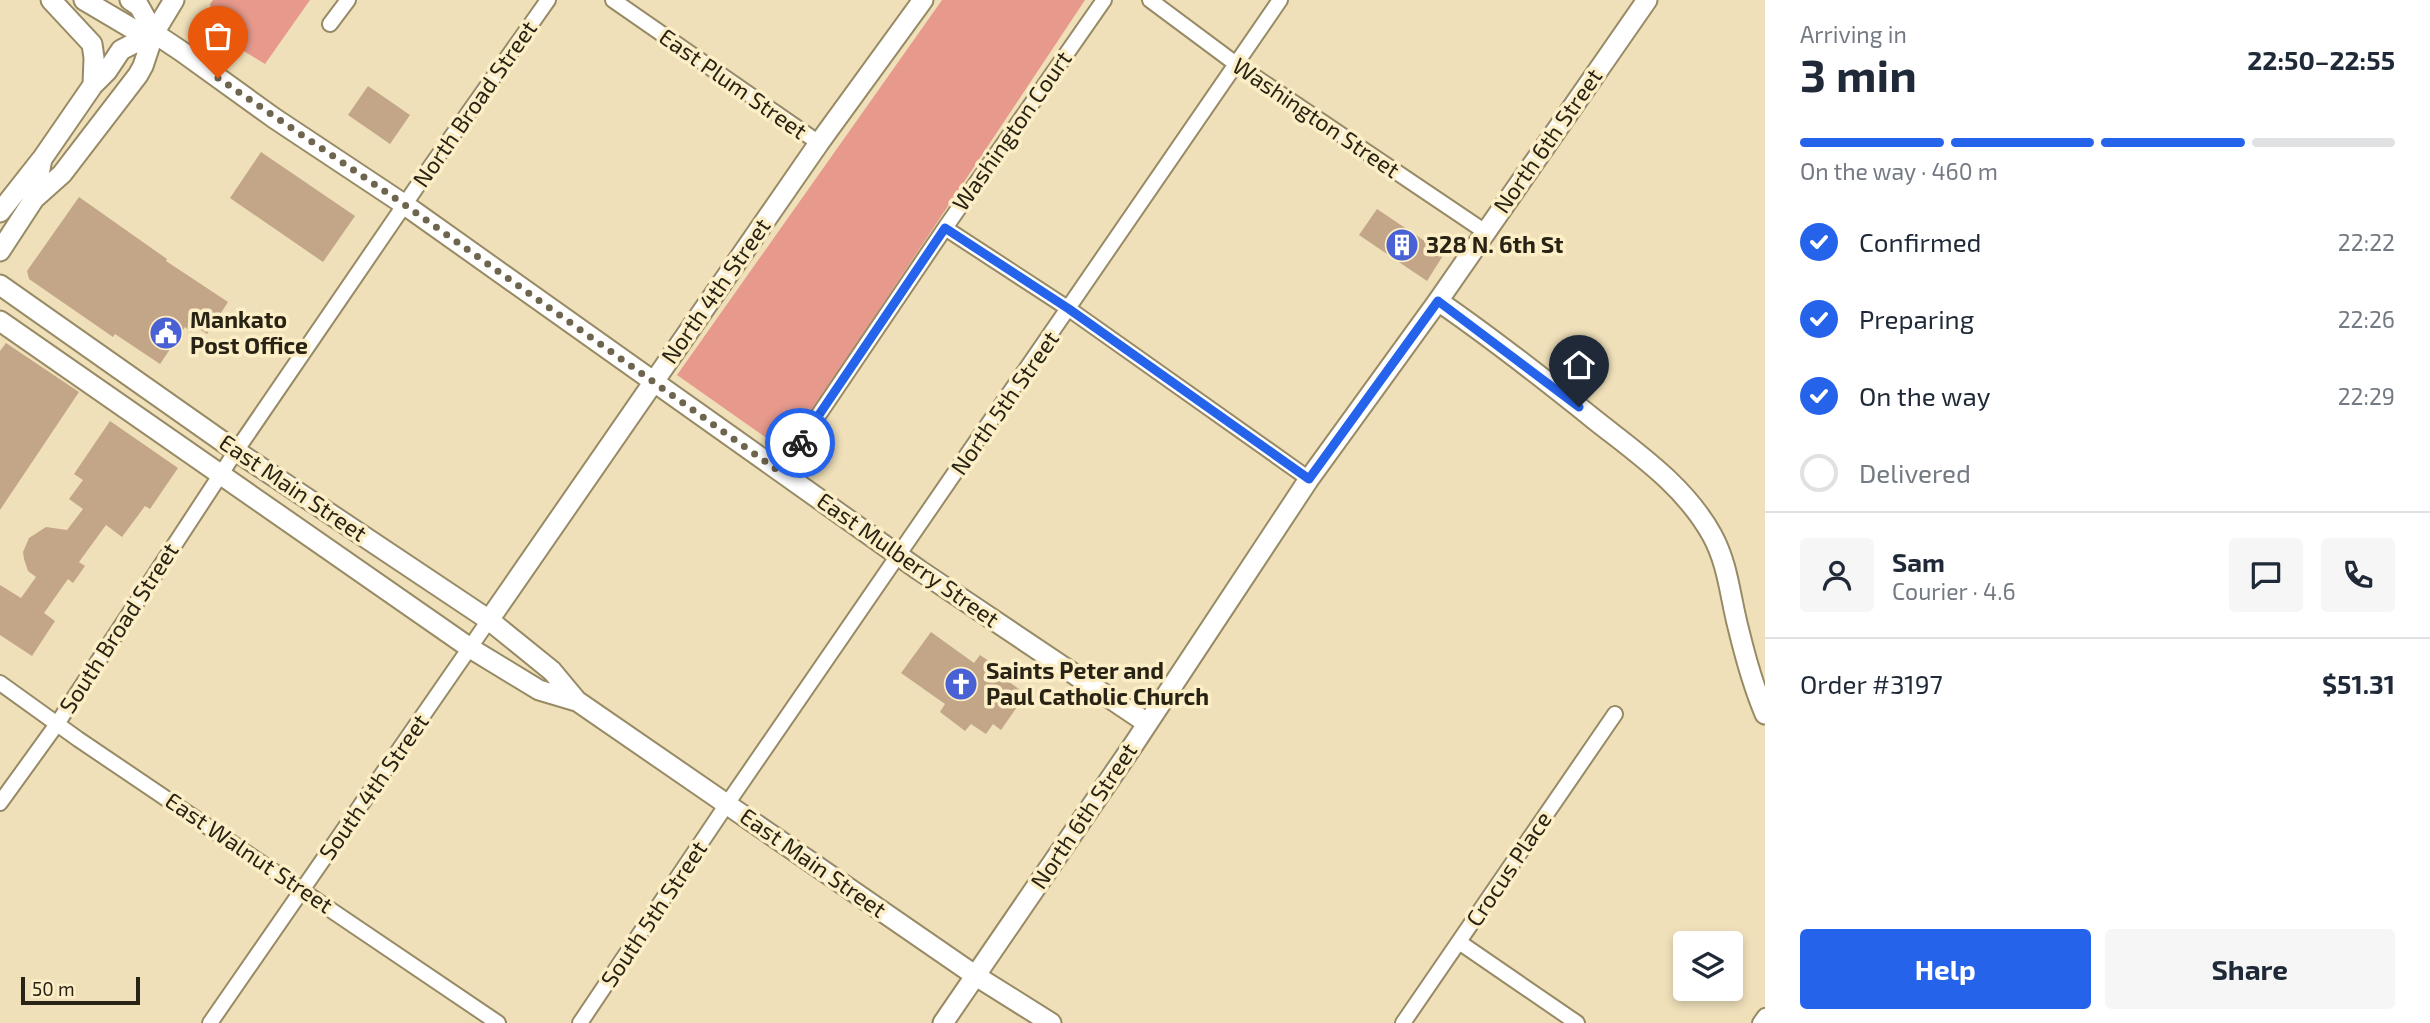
<!DOCTYPE html>
<html lang="en">
<head>
<meta charset="utf-8">
<style>
  body { margin:0; font-family:"Exo 2",sans-serif; background:#f6f6f7; color:#1f2937; height:100vh; display:flex; flex-direction:column; font-size:26px; white-space:nowrap }
  * { box-sizing:border-box; margin:0 }
  p { font-size:23px; color:#747a83 }
  .icon { flex:none; width:38px; height:38px; fill:none; stroke:currentColor; stroke-width:2; stroke-linecap:round; stroke-linejoin:round }
  .map { position:relative; flex:1; overflow:hidden }
  .drawer { display:flex; flex-direction:column; background:#fff; width:665px }
  .drawer>* { flex:none }
  .fabs { position:absolute; left:1673px; top:931px; display:grid; gap:14px }
  .fabs a { display:grid; place-items:center; width:70px; height:70px; border-radius:7px; background:#fff; box-shadow:0 4px 10px #0003; font-size:35px }
  .scale { position:absolute; left:21px; bottom:18px; width:119px; box-sizing:border-box; padding-left:7px; border:4px solid #282314; border-top:0; font-size:19px; line-height:24px; white-space:nowrap; color:#282314; -webkit-text-stroke:5px #fceec6; paint-order:stroke }
  .pin { position:absolute; display:grid; place-items:center; width:60px; height:60px; color:#fff; margin:-72px -30px; border-radius:50% 50% 50% 0; rotate:-45deg; box-shadow:0 0 7px #0007 }
  .pin .icon { rotate:45deg }
  .courier { position:absolute; display:grid; place-items:center; width:70px; height:70px; margin:-35px; border:5px solid #2563eb; border-radius:50%; background:#fff; color:#222; box-shadow:0 2px 9px #0007 }
  .summary em { font-style:normal; font-weight:700 }
  .summary div { display:flex; flex-direction:column-reverse }
  .summary { display:flex; align-items:center; justify-content:space-between; height:119px; padding:0 35px }
  h1 { font-size:46px; font-weight:700; line-height:52px }
  .bar { display:grid; grid-template-columns:repeat(4,1fr); gap:10px 7px; align-content:center; height:84px; padding:0 35px }
  .bar i { height:9px; border-radius:5px; background:#e0e1e3 }
  .bar .selected { background:#2563eb }
  .bar p { grid-column:span 4 }
  .line { display:flex; align-items:center; gap:18px; padding:0 35px; border-top:2px solid #e0e1e3 }
  .line div { flex:1 }
  .round { display:grid; place-items:center; flex:none; width:74px; height:74px; border-radius:7px; background:#f6f6f7 }
  ol { padding:0 35px; list-style:none }
  li { display:flex; align-items:center; gap:21px; height:77px }
  li p { margin-inline-start:auto }
  li .icon { padding:7px; border-radius:50%; background:#2563eb; color:#fff; stroke-width:4 }
  li:last-child { color:#747a83 }
  li i { width:38px; height:38px; border:4px solid #e0e1e3; border-radius:50% }
  .action { display:flex; gap:14px; margin-top:auto; padding:14px 35px }
  .action a { flex:1; height:80px; border-radius:7px; background:#2563eb; color:#fff; font-size:28px; font-weight:700; line-height:80px; text-align:center }
  .action a+a { background:#f6f6f7; color:#1f2937 }
  main { display:flex; flex:1; min-height:0 }
  .map>svg:first-child { display:block }
  .green { fill:#e79a8c }
  .building { fill:#c2a687 }
  .lines { fill:none; stroke-linecap:round; stroke-linejoin:round }
  .street-casing { stroke:#978a65; stroke-width:18 }
  .secondary-casing { stroke:#978a65; stroke-width:23 }
  .street { stroke:#fff; stroke-width:14 }
  .secondary { stroke:#fff; stroke-width:19 }
  .done { stroke:#6e654e; stroke-width:7; stroke-dasharray:0 12.6 }
  .route { stroke:#2563eb; stroke-width:9 }
  .labels { text-anchor:middle; stroke-width:7; stroke-linejoin:round; paint-order:stroke }
  .street-label { font-size:23px; fill:#282314; stroke:#fceec6 }
  .poi-label { font-size:23px; font-weight:bold; fill:#282314; stroke:#fceec6; text-anchor:start }
</style>
</head>
<body>
<main>
<div class="map">
<svg width="1765" height="1023" viewBox="0 0 1765 1023">
  <rect width="100%" height="100%" fill="#efe0b9"/>
  <path class="green" d="M213,0H310L265,64L224,39L227,36L214,28L210,4Z
    M942,0H1085L785,451L677,375Z"/>
  <path class="building" d="M368,86L410,115L390,144L348,115Z
    M261,152L355,216L323,262L230,198Z
    M79,197L167,259L166,261L228,302L207,334L195,326L191,332L185,327L160,364L115,334L113,337L29,279L27,271Z
    M1377,209L1444,254L1427,281L1359,235Z
    M6,343L79,392L0,510V351Z
    M110,421L178,468L150,509L145,506L122,537L106,525L79,562L85,566L73,583L68,579L44,613L55,621L32,656L0,635V585L21,598L36,577L28,571L24,559L23,552L29,538L46,527L67,530L83,509L69,499L83,480L74,474Z
    M931,632L974,663L980,655L1005,672L1002,677L1026,694L1001,730L993,724L986,734L971,724L965,731L940,712L945,704L901,673Z"/>
  <g class="lines">
    <defs>
      <path id="street" d="M613,0L819,143
        M1150,0L1236,64L1484,231
        M330,24L348,0
        M945,228L1069,309L1309,479
        M780,472L945,228L1104,0
        M0,683L78,739L498,1023
        M0,803L57,724L236,451L431,166L548,0
        M1459,942L1577,1023
        M210,1023L489,620
        M580,1023L727,804L1280,0
        M1403,1023L1615,714
        M1760,1023L1765,1016"/>
      <path id="secondary" d="M51,0L92,44L94,58L93,85
        M84,0L133,29L154,33L181,51L274,118L405,205L919,570L1147,723
        M130,0L139,6L154,33
        M34,199L42,159L93,85L107,71L121,50L154,33
        M0,212L41,160
        M0,251L34,199L62,174L138,75L143,66L154,33L174,0
        M0,285L236,451L489,620L552,671L577,701L976,976L1051,1023
        M1438,301C1492,338 1544,379 1595,420C1638,454 1685,486 1712,535C1728,564 1730,596 1738,627C1745,656 1753,686 1765,714
        M0,321L470,648L539,690L576,701
        M489,620L819,143L923,0
        M943,1023L1134,744L1309,479L1438,301L1647,0"/>
    </defs>
    <use href="#street" class="street-casing"/>
    <use href="#secondary" class="secondary-casing"/>
    <use href="#street" class="street"/>
    <use href="#secondary" class="secondary"/>
  </g>
  <g class="lines">
    <path class="done" d="M218,78L405,205L780,472L800,443"/>
    <path class="route" d="M800,443L945,228L1069,309L1309,479L1438,301L1579,407"/>
  </g>
  <defs>
    <symbol id="building-disc" viewBox="-11 -11 22 22"><circle r="9.5" fill="#4961d5" stroke="#fceec6"/><path d="M-4-6H4V6H1V3H-1V6H-4ZM-2.5-4.3h1.7v1.8h-1.7ZM.8-4.3h1.7v1.8H.8ZM-2.5-1h1.7V.8h-1.7ZM.8-1h1.7V.8H.8Z" fill="#fff"/></symbol>
    <symbol id="civic-disc" viewBox="-11 -11 22 22"><circle r="9.5" fill="#4961d5" stroke="#fceec6"/><path d="M-.6-6.5H3V-4.5H.6V-3L4-1V1h2V6H-6V1h2V-1L-.6-3ZM-1.2 2.5V6h2.4V2.5Z" fill="#fff"/></symbol>
    <symbol id="church-disc" viewBox="-11 -11 22 22"><circle r="9.5" fill="#4961d5" stroke="#fceec6"/><path d="M-1.2-6h2.4v3.5h3.3v2.4h-3.3V6h-2.4V-.1h-3.3v-2.4h3.3Z" fill="#fff"/></symbol>
  </defs>
  <g fill-rule="evenodd">
    <use href="#building-disc" x="1383" y="226" width="38" height="38"/>
    <use href="#civic-disc" x="147" y="314" width="38" height="38"/>
    <use href="#church-disc" x="942" y="665" width="38" height="38"/>
  </g>
  <g class="labels">
    <g class="street-label">
      <text transform="translate(733 84) rotate(35)" y="8">East Plum Street</text>
      <text transform="translate(475 104) rotate(-55)" y="8">North Broad Street</text>
      <text transform="translate(1316 118) rotate(34)" y="8">Washington Street</text>
      <text transform="translate(1012 131) rotate(-55)" y="8">Washington Court</text>
      <text transform="translate(1548 141) rotate(-55)" y="8">North 6th Street</text>
      <text transform="translate(716 291) rotate(-55)" y="8">North 4th Street</text>
      <text transform="translate(1005 403) rotate(-55)" y="8">North 5th Street</text>
      <text transform="translate(293 488) rotate(34)" y="8">East Main Street</text>
      <text transform="translate(908 560) rotate(35)" y="8">East Mulberry Street</text>
      <text transform="translate(119 628) rotate(-57)" y="8">South Broad Street</text>
      <text transform="translate(374 787) rotate(-55)" y="8">South 4th Street</text>
      <text transform="translate(1084 816) rotate(-56)" y="8">North 6th Street</text>
      <text transform="translate(249 853) rotate(34)" y="8">East Walnut Street</text>
      <text transform="translate(813 863) rotate(35)" y="8">East Main Street</text>
      <text transform="translate(1509 869) rotate(-56)" y="8">Crocus Place</text>
      <text transform="translate(654 914) rotate(-56)" y="8">South 5th Street</text>
    </g>
    <g class="poi-label">
      <text x="1426" y="253">328 N. 6th St</text>
      <text x="190" y="328">Mankato<tspan x="190" dy="26">Post Office</tspan></text>
      <text x="986" y="679">Saints Peter and<tspan x="986" dy="26">Paul Catholic Church</tspan></text>
    </g>
  </g>
</svg>
<div class="fabs">
<a><svg class="icon" aria-label="layers" viewBox="0 0 24 24"><path d="M12 4l9 5-9 5-9-5zM3 14l9 5 9-5"/></svg></a>
</div>
<div class="scale">50 m</div>
<div class="pin" style="left:218px;top:78px;background:#ea580c"><svg class="icon" aria-label="bag" viewBox="0 0 24 24"><path d="M5 8h14l-1 12H6zM9 8a3 3 0 0 1 6 0"/></svg></div>
<div class="pin" style="left:1579px;top:407px;background:#1f2937"><svg class="icon" aria-label="home" viewBox="0 0 24 24"><path d="M3 11l9-7 9 7M6 9v11h12V9"/></svg></div>
<div class="courier" style="left:800px;top:443px"><svg class="icon" aria-label="bike" viewBox="0 0 24 24"><circle cx="6" cy="16" r="4"/><circle cx="18" cy="16" r="4"/><path d="M6 16l4-8h5l3 8M10 8l3 8H6M13 5h3"/></svg></div>
</div>
<section class="drawer">
<div class="summary"><div><h1>3 min</h1><p>Arriving in</p></div><em>22:50–22:55</em></div>
<div class="bar"><i class="selected"></i><i class="selected"></i><i class="selected"></i><i></i><p>On the way · 460 m</p></div>
<ol>
<li><svg class="icon" aria-label="check" viewBox="0 0 24 24"><path d="M5 12l5 5 9-10"/></svg>Confirmed<p>22:22</p></li>
<li><svg class="icon" aria-label="check" viewBox="0 0 24 24"><path d="M5 12l5 5 9-10"/></svg>Preparing<p>22:26</p></li>
<li><svg class="icon" aria-label="check" viewBox="0 0 24 24"><path d="M5 12l5 5 9-10"/></svg>On the way<p>22:29</p></li>
<li><i></i>Delivered</li>
</ol>
<div class="line" style="height:126px"><a class="round"><svg class="icon" aria-label="person" viewBox="0 0 24 24"><circle cx="12" cy="8" r="4"/><path d="M4 21q1-7 8-7t8 7"/></svg></a><div><b>Sam</b><p>Courier · 4.6</p></div><a class="round"><svg class="icon" aria-label="chat" viewBox="0 0 24 24"><path d="M4 5h16v11H9l-5 4z"/></svg></a><a class="round"><svg class="icon" aria-label="phone" viewBox="0 0 24 24"><path d="M5 4h4l2 5-3 2q2 4 5 5l2-3 5 2v4C11 20 4 13 5 4z"/></svg></a></div>
<div class="line" style="height:91px"><div>Order #3197</div><b>$51.31</b></div>
<div class="action"><a>Help</a><a>Share</a></div>
</section>
</main>
</body>
</html>
